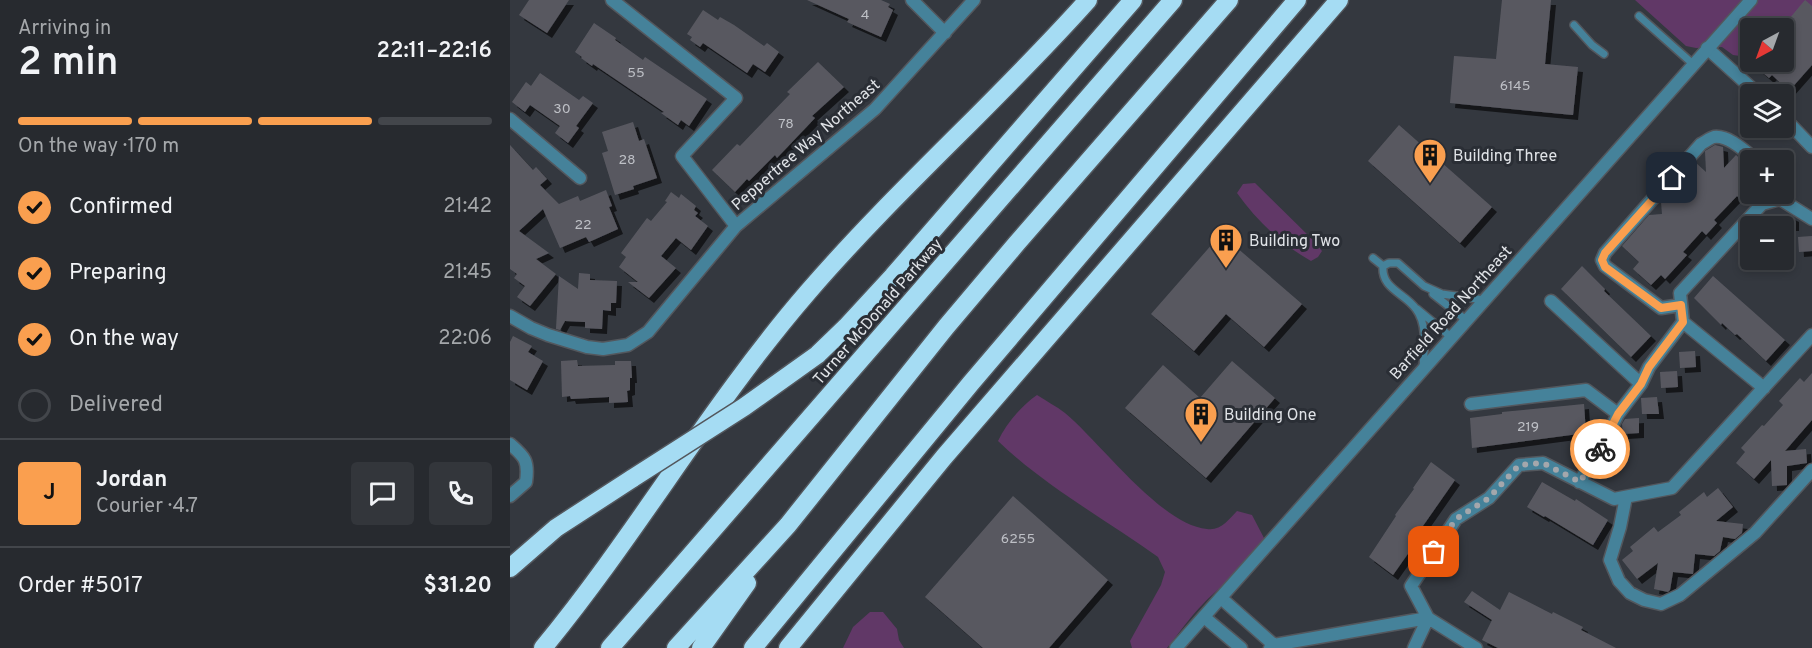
<!DOCTYPE html>
<html lang="en">
<head>
<meta charset="utf-8">
<style>
  body { margin:0; font-family:Overpass,sans-serif; background:#33363b; color:#f1f3f6; height:100vh; display:flex; flex-direction:column; font-size:22px; white-space:nowrap }
  * { box-sizing:border-box; margin:0 }
  p { font-size:20px; color:#a4a7aa }
  .icon { flex:none; width:33px; height:33px; fill:none; stroke:currentColor; stroke-width:2; stroke-linecap:round; stroke-linejoin:round }
  .map { position:relative; flex:1; overflow:hidden }
  .panel { display:flex; flex-direction:column; background:#272a2f; width:510px }
  .panel>* { flex:none }
  .needle { width:39px; rotate:221deg }
  .fabs { position:absolute; left:1230px; top:18px; display:grid; gap:12px }
  .fabs a { display:grid; place-items:center; width:54px; height:54px; border-radius:6px; background:#272a2f; box-shadow:0 3px 9px #0003,0 0 0 2px #43464b; font-size:30px }
  .pin { position:absolute; display:grid; place-items:center; width:51px; height:51px; color:#fff; margin:-26px; border-radius:12px; box-shadow:0 3px 9px #0006 }
  .courier { position:absolute; display:grid; place-items:center; width:60px; height:60px; margin:-30px; border:4px solid #fa9f4f; border-radius:50%; background:#fff; color:#222; box-shadow:0 2px 8px #0007 }
  .summary em { font-style:normal; font-weight:600 }
  .summary div { display:flex; flex-direction:column-reverse }
  .summary { display:flex; align-items:center; justify-content:space-between; height:102px; padding:0 18px }
  h1 { font-size:39px; font-weight:600; line-height:45px }
  .bar { display:grid; grid-template-columns:repeat(4,1fr); gap:9px 6px; align-content:center; height:72px; padding:0 18px }
  .bar i { height:8px; border-radius:4px; background:#43464b }
  .bar .current { background:#fa9f4f }
  .bar p { grid-column:span 4 }
  .line { display:flex; align-items:center; gap:15px; padding:0 18px; border-top:2px solid #43464b }
  .line div { flex:1 }
  .round { display:grid; place-items:center; flex:none; width:63px; height:63px; border-radius:6px; background:#33363b }
  ol { padding:0 18px; list-style:none }
  li { display:flex; align-items:center; gap:18px; height:66px }
  li p { margin-inline-start:auto }
  li .icon { padding:6px; border-radius:50%; background:#fa9f4f; color:#111; stroke-width:4 }
  li:last-child { color:#a4a7aa }
  li i { width:33px; height:33px; border:3px solid #43464b; border-radius:50% }
  main { display:flex; flex:1; min-height:0 }
  .map>svg:first-child { display:block }
  .green { fill:#613867 }
  .building { fill:#595961; filter:url(#shadow) }
  .lines { fill:none; stroke-linecap:round; stroke-linejoin:round }
  .service-casing { stroke:#53575d; stroke-width:10 }
  .minor-casing { stroke:#53575d; stroke-width:15 }
  .tertiary-casing { stroke:#53575d; stroke-width:15 }
  .motorway-casing { stroke:#53575d; stroke-width:21 }
  .service { stroke:#45829a; stroke-width:7 }
  .minor { stroke:#45829a; stroke-width:12 }
  .tertiary { stroke:#45829a; stroke-width:12 }
  .motorway { stroke:#a5dcf3; stroke-width:18 }
  .motorway-bridge-casing { stroke:#53575d; stroke-width:21; stroke-linecap:butt }
  .motorway-bridge { stroke:#a5dcf3; stroke-width:18 }
  .done { stroke:#a4a7ac; stroke-width:6; stroke-dasharray:0 10.8 }
  .route { stroke:#fa9f4f; stroke-width:8 }
  .labels { text-anchor:middle; stroke-width:6; stroke-linejoin:round; paint-order:stroke }
  .number-label { font-size:14px; fill:#bec0c6 }
  .street-label { font-size:16px; fill:#e0e3e7; stroke:#2a2e35 }
  .poi-label { font-size:16px; fill:#e0e3e7; stroke:#2a2e35; text-anchor:start }
</style>
</head>
<body>
<main>
<section class="panel">
<div class="summary"><div><h1>2 min</h1><p>Arriving in</p></div><em>22:11–22:16</em></div>
<div class="bar"><i class="current"></i><i class="current"></i><i class="current"></i><i></i><p>On the way · 170 m</p></div>
<ol>
<li><svg class="icon" aria-label="check" viewBox="0 0 24 24"><path d="M5 12l5 5 9-10"/></svg>Confirmed<p>21:42</p></li>
<li><svg class="icon" aria-label="check" viewBox="0 0 24 24"><path d="M5 12l5 5 9-10"/></svg>Preparing<p>21:45</p></li>
<li><svg class="icon" aria-label="check" viewBox="0 0 24 24"><path d="M5 12l5 5 9-10"/></svg>On the way<p>22:06</p></li>
<li><i></i>Delivered</li>
</ol>
<div class="line" style="height:108px"><b class="round" style="background:#fa9f4f;color:#111">J</b><div><b>Jordan</b><p>Courier · 4.7</p></div><a class="round"><svg class="icon" aria-label="chat" viewBox="0 0 24 24"><path d="M4 5h16v11H9l-5 4z"/></svg></a><a class="round"><svg class="icon" aria-label="phone" viewBox="0 0 24 24"><path d="M5 4h4l2 5-3 2q2 4 5 5l2-3 5 2v4C11 20 4 13 5 4z"/></svg></a></div>
<div class="line" style="height:78px"><div>Order #5017</div><b>$31.20</b></div>
</section>
<div class="map">
<svg width="1302" height="648" viewBox="0 0 1302 648">
  <defs>
    <filter id="shadow"><feDropShadow dx="5" dy="5" stdDeviation="0" flood-color="#0009"/></filter>
  </defs>
  <rect width="100%" height="100%" fill="#34383f"/>
  <path class="green" d="M1125,0H1302V7L1272,28H1240V55L1237,57L1223,55L1212,47L1186,48L1176,46Z
    M745,183L804,241L812,251L808,257L801,261C771,244 747,221 727,193L733,184Z
    M527,395C536,401 546,406 555,413C590,442 651,525 697,529C711,531 719,519 727,511L742,515L754,538C740,565 713,583 693,604C680,617 669,633 657,648H622L620,641L651,585L655,572L648,557C595,519 536,487 488,441C496,424 511,406 527,395Z
    M360,612H373L387,629L389,640L394,648H333L343,627Z"/>
  <path class="building" d="M19,0H59L37,33L9,15Z
    M297,0H371L380,4L378,7L383,10L371,37L337,22L339,19Z
    M992,0H1041L1035,64L1068,67L1063,115L940,103L944,56L986,59Z
    M1295,0L1302,6V65L1279,91L1262,75L1259,78L1240,62H1274V25Z
    M193,10L208,20L210,17L224,25L254,46L257,43L269,52L255,72L243,64L237,73L193,43L190,47L180,40L182,37L177,34Z
    M84,23L106,38L105,40L133,60L135,57L197,99L179,126L171,120L168,125L151,113L154,112L83,64L82,66L71,58L72,57L65,52Z
    M308,62L334,87L302,116L305,118L267,158L265,155L239,181L237,179L225,192L202,170L227,144L230,146L280,94L277,92Z
    M30,73L69,100L73,96L83,103L66,126L69,128L58,143L45,133L50,126L20,105L15,112L2,102L16,82L21,86Z
    M123,122L129,141L134,139L147,178L123,186L124,189L105,195L92,153L98,151L92,132Z
    M889,125L982,207L950,243L858,161Z
    M0,145L23,170L26,167L37,179L30,185L49,204L68,196L70,201L96,190L102,206L99,207L108,229L79,242L76,237L50,248L33,209L9,231L39,253L26,259L46,274L20,306L7,297L15,286L4,278L7,274L0,269Z
    M1205,145L1213,147L1214,168L1226,155L1240,168V176L1235,182L1240,186L1229,198L1227,196L1204,220L1207,223L1196,235L1192,231L1173,252L1177,255L1155,279L1151,275L1141,285L1123,269L1129,262L1112,246L1139,215L1152,214L1151,202L1157,195L1175,194L1166,185L1186,163L1196,172L1195,151Z
    M161,192L169,198L171,194L186,206L184,210L188,213L185,216L198,226L181,250L166,238L151,256L166,268L139,298L118,282H128L109,267L116,257L111,253L137,218L141,221L157,202L155,201Z
    M1280,215L1284,217V226H1267L1266,216Z
    M711,234L792,304L754,347L716,314L684,351L641,314Z
    M1302,236V251L1289,252L1288,237Z
    M1072,266L1095,289L1094,291L1141,336L1121,357L1051,289Z
    M69,273L80,274V280L107,281L106,303H101V311L93,310L92,329L75,328V322L55,321L50,330L46,329L49,276L68,289Z
    M1203,276L1275,340L1256,361L1227,334L1225,335L1212,323L1211,325L1184,298Z
    M3,336L22,346L18,352L33,361L17,390L0,380V342Z
    M1185,351L1186,367L1170,368L1169,352Z
    M67,360L68,366L105,365V361H121L122,378H120V390L117,391L118,402L99,403V397L61,399L60,396L52,397L51,361Z
    M722,361L765,398L696,478L615,408L653,365L690,398Z
    M1167,371L1168,387L1151,388L1150,372Z
    M1302,373V420L1275,451L1296,449L1297,463L1277,466V485L1262,486L1261,460L1244,479L1226,463L1235,452L1231,448L1252,425L1254,426L1273,405L1269,401L1290,378L1294,382Z
    M1147,397L1149,414H1132L1131,398Z
    M1074,404L1076,433L962,448L960,418L992,414V412Z
    M1129,418V433L1113,434L1112,424L1115,419Z
    M921,462L945,480L908,533L910,534L900,547L902,548L883,575L859,557L886,516L885,515L904,489L903,488Z
    M1032,482L1065,501L1066,499L1098,520L1083,545L1035,516L1034,517L1017,507Z
    M1208,488L1223,507L1206,521L1233,524L1232,533L1225,539L1213,537L1210,551L1204,556L1185,554L1183,574L1163,572L1160,590L1158,592L1144,589L1148,563L1127,579L1112,560L1123,551L1120,547L1144,527L1148,532L1171,515L1169,512L1194,492L1197,497Z
    M503,496L598,580L539,648H473L415,597Z
    M962,591L990,610L999,592L1042,614L1043,612L1073,627L1071,630L1106,648H988L972,640L982,620L954,602Z"/>
  <g class="lines">
    <defs>
      <path id="service" d="M1129,16L1183,64
        M1064,25L1082,45L1094,54
        M863,258L873,266C871,289 895,293 906,309C918,325 914,349 913,368
        M873,266L879,263H888L914,286L932,294L974,300
        M923,294L956,320
        M907,309L941,337"/>
      <path id="minor" d="M102,0L226,98L172,156L226,226
        M402,0L435,33
        M1197,48L1248,94
        M1274,118L1302,147
        M0,119L70,178
        M1041,301L1131,384
        M1171,305L1151,308L1095,266L1092,260L1095,253L1191,144C1195,142 1200,138 1204,137C1219,135 1236,152 1246,160
        M0,316L21,328L38,335L77,347L93,349L118,345L138,332L226,226L365,109L464,0
        M1173,322L1254,388
        M961,404L1076,390L1108,414
        M0,444C15,457 19,461 16,482L0,496
        M1069,482L1093,445L1108,414L1131,384L1139,367L1173,322L1170,293L1252,204L1270,199L1302,219
        M1116,497L1110,527L1100,560L1109,581L1120,593L1134,600L1151,604L1170,595L1245,533L1302,470
        M711,598L764,645
        M694,617L731,648
        M760,648L764,645L918,618L966,648
        M904,648L918,618L901,586L946,519L979,498L1009,465L1033,463L1104,499L1162,488L1302,335"/>
      <path id="tertiary" d="M666,648L1241,0"/>
      <path id="motorway" d="M307,355L336,327L383,276L623,0
        M0,568L46,528L123,478
        M33,648C127,534 201,404 298,292C386,190 488,101 578,0
        M100,648L663,0
        M166,648L278,525L436,327L507,243L719,0
        M191,648L237,583
        M243,648L461,383L787,0
        M278,648L434,457L829,0"/>
    </defs>
    <use href="#service" class="service-casing"/>
    <use href="#minor" class="minor-casing"/>
    <use href="#tertiary" class="tertiary-casing"/>
    <use href="#motorway" class="motorway-casing"/>
    <use href="#service" class="service"/>
    <use href="#minor" class="minor"/>
    <use href="#tertiary" class="tertiary"/>
    <use href="#motorway" class="motorway"/>
    <defs>
      <path id="motorway-bridge" d="M123,478L234,407L307,355"/>
    </defs>
    <use href="#motorway-bridge" class="motorway-bridge-casing"/>
    <use href="#motorway-bridge" class="motorway-bridge"/>
  </g>
  <g class="lines">
    <path class="done" d="M924,552L946,519L979,498L1009,465L1033,463L1070,482L1090,449"/>
    <path class="route" d="M1090,449L1108,414L1131,384L1139,367L1173,322L1171,305L1151,308L1095,267L1092,260L1095,253L1162,178"/>
  </g>
  <defs>
    <symbol id="building-pin" viewBox="-11 -11 22 30"><path d="M0 17L-7.5 6A9.5 9.5 0 1 1 7.5 6Z" fill="#fa9f4f" stroke="#2a2e35"/><path d="M-4-6H4V6H1V3H-1V6H-4ZM-2.5-4.3h1.7v1.8h-1.7ZM.8-4.3h1.7v1.8H.8ZM-2.5-1h1.7V.8h-1.7ZM.8-1h1.7V.8H.8Z" fill="#111"/></symbol>
  </defs>
  <g fill-rule="evenodd">
    <use href="#building-pin" x="901" y="136" width="38" height="52"/>
    <use href="#building-pin" x="697" y="221" width="38" height="52"/>
    <use href="#building-pin" x="672" y="395" width="38" height="52"/>
  </g>
  <g class="labels">
    <g class="number-label">
      <text x="355" y="19">4</text>
      <text x="126" y="77">55</text>
      <text x="1005" y="90">6145</text>
      <text x="52" y="113">30</text>
      <text x="276" y="128">78</text>
      <text x="117" y="164">28</text>
      <text x="73" y="229">22</text>
      <text x="1018" y="431">219</text>
      <text x="508" y="543">6255</text>
    </g>
    <g class="street-label">
      <text transform="translate(295 144) rotate(-41)" y="6">Peppertree Way Northeast</text>
      <text transform="translate(367 311) rotate(-49)" y="6">Turner McDonald Parkway</text>
      <text transform="translate(940 312) rotate(-48)" y="6">Barfield Road Northeast</text>
    </g>
    <g class="poi-label">
      <text x="943" y="161">Building Three</text>
      <text x="739" y="246">Building Two</text>
      <text x="714" y="420">Building One</text>
    </g>
  </g>
</svg>
<div class="fabs">
<a><svg class="needle" viewBox="-14 -14 28 28"><path d="M0-13l5 13h-10z" fill="#e53935"/><path d="M0 13l5-13h-10z" fill="#a4a7aa"/></svg></a>
<a><svg class="icon" aria-label="layers" viewBox="0 0 24 24"><path d="M12 4l9 5-9 5-9-5zM3 14l9 5 9-5"/></svg></a>
<a>+</a>
<a>−</a>
</div>
<div class="pin" style="left:924px;top:552px;background:#ea580c"><svg class="icon" aria-label="bag" viewBox="0 0 24 24"><path d="M5 8h14l-1 12H6zM9 8a3 3 0 0 1 6 0"/></svg></div>
<div class="pin" style="left:1162px;top:178px;background:#1f2937"><svg class="icon" aria-label="home" viewBox="0 0 24 24"><path d="M3 11l9-7 9 7M6 9v11h12V9"/></svg></div>
<div class="courier" style="left:1090px;top:449px"><svg class="icon" aria-label="bike" viewBox="0 0 24 24"><circle cx="6" cy="16" r="4"/><circle cx="18" cy="16" r="4"/><path d="M6 16l4-8h5l3 8M10 8l3 8H6M13 5h3"/></svg></div>
</div>
</main>
</body>
</html>
